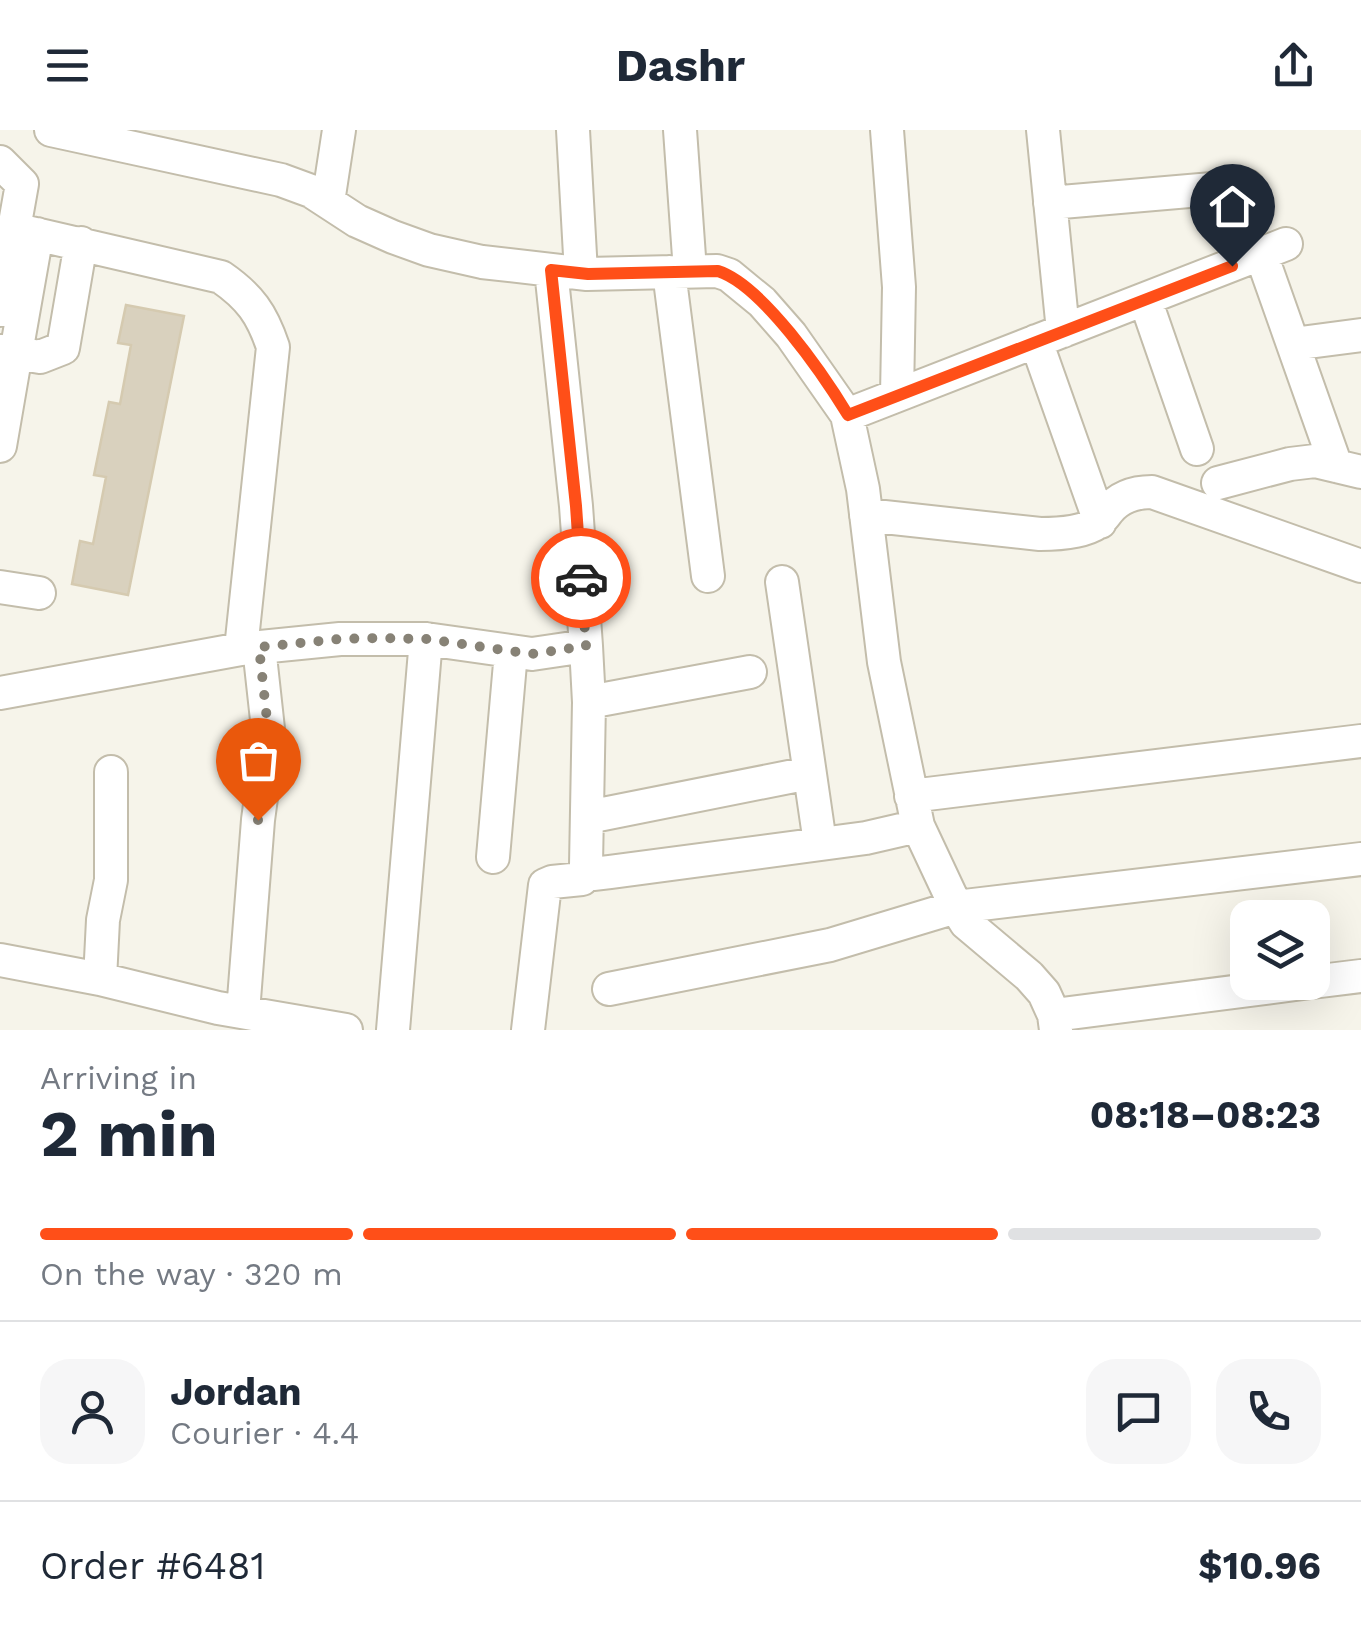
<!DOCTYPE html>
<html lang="en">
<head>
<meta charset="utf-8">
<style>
  body { margin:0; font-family:"Work Sans",sans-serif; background:#f6f6f7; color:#1f2937; height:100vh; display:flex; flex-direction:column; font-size:38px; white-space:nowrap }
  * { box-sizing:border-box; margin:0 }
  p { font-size:32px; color:#747a83 }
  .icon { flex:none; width:55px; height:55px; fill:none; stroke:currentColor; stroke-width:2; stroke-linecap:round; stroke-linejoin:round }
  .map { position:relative; height:900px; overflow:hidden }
  .details { display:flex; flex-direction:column; background:#fff; flex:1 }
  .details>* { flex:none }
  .tools { position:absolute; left:1230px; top:770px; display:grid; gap:20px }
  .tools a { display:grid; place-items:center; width:100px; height:100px; border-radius:20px; background:#fff; box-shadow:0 10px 40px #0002; font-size:50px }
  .pin { position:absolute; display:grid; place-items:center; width:85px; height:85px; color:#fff; margin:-102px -42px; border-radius:50% 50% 50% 0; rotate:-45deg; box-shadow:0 0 10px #0007 }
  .pin .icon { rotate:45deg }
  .courier { position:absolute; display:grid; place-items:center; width:100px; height:100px; margin:-50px; border:8px solid #ff4f18; border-radius:50%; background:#fff; color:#222; box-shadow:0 2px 12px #0007 }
  .headline em { font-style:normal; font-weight:700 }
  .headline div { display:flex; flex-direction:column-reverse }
  .headline { display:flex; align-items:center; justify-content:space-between; height:170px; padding:0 40px }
  h1 { font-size:65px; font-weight:700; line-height:75px }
  .bar { display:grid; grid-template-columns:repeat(4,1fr); gap:15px 10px; align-content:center; height:120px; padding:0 40px }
  .bar i { height:12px; border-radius:8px; background:#e0e1e3 }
  .bar .current { background:#ff4f18 }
  .bar p { grid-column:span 4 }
  .line { display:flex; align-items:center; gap:25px; padding:0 40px; border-top:2px solid #e0e1e3 }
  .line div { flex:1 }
  .round { display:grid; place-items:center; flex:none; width:105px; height:105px; border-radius:30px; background:#f6f6f7 }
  header { display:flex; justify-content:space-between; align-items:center; height:130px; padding:0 40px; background:#fff; font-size:45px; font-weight:700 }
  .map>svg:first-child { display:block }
  .building { fill:#d9d1be; stroke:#d5cab0; stroke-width:2.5 }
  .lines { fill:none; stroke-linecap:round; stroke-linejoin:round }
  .minor-casing { stroke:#c3bdab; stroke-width:36 }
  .minor { stroke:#fff; stroke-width:32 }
  .done { stroke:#878276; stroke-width:10; stroke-dasharray:0 18 }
  .route { stroke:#ff4f18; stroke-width:12 }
</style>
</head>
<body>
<header><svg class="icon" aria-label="menu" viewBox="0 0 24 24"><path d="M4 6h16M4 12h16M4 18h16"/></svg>Dashr<svg class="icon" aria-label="share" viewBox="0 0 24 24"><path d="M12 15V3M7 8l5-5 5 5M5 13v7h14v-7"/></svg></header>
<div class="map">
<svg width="1361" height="900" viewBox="0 0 1361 900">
  <rect width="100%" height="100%" fill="#f6f4ea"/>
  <path class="building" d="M126,175L184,186L128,465L72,454L80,411L93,414L106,347L94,345L109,272L120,274L131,215L118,213Z"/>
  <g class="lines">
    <defs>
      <path id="minor" d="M51,0L281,50L311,61L357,91L393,107L429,120L482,132L587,144L717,141L729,145L762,172L791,205L847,285L863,359L884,532L918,696L956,777L966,793L1029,846L1044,863L1054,885L1056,900
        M573,0L581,143
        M680,0L690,141
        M887,0L899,157L897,265
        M1043,0L1063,201
        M0,32L22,54L14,99L221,147C250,167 262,184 273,217L241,519
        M328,72L339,0
        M1050,73L1247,56
        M1261,124L1336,336
        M551,140L576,376L586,516L589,572L586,735L588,741
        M669,142L708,446
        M1145,169L1197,319
        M0,180L14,99
        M1036,211L1100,392
        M1293,214L1361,205
        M0,221L16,223L37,104
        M847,285L1286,114
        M0,316L16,223L40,227L63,218L81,113
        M1218,353L1290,334L1315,331L1361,342
        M866,385L1040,404C1057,404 1082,403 1097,393C1103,389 1103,387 1108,381C1119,367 1134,362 1152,362L1361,436
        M782,452L820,713
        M0,457L39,463
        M0,563L241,519L340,509H426L532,524L586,516
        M589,572L750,542
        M911,666L1361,611
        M588,687L809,643
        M493,727L511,522
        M0,830L100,849L218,878L346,900
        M100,849L103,790L111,750V642
        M1312,852L1361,846
        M609,859L830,815L956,777L1361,729
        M243,882L258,690L269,608L259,517
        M1054,885L1311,852
        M393,900L426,509
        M528,900L545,755L552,752L582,749L588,741L593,744L610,742L866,708L918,696"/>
    </defs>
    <use href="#minor" class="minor-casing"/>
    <use href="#minor" class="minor"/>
  </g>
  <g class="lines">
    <path class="done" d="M258,690L269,608L259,517L340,509L378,508L426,509L532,524L586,516L581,448"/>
    <path class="route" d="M581,448L576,376L551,140L588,144L718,141C762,155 823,244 848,285L1232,136"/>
  </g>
</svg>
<div class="tools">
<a><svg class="icon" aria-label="layers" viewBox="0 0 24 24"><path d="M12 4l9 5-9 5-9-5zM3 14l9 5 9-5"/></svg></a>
</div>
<div class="pin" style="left:258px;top:690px;background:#ea580c"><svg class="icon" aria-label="bag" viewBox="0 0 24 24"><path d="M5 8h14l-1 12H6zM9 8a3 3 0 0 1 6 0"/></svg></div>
<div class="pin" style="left:1232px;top:136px;background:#1f2937"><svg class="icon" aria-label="home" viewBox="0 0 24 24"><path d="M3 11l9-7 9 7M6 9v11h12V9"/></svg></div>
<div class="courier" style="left:581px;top:448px"><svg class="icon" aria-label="car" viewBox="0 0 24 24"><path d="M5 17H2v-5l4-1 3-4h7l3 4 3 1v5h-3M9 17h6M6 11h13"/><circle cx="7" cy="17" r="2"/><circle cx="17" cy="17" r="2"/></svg></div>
</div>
<section class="details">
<div class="headline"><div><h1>2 min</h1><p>Arriving in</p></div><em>08:18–08:23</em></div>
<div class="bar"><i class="current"></i><i class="current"></i><i class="current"></i><i></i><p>On the way · 320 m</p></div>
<div class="line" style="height:180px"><a class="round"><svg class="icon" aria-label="person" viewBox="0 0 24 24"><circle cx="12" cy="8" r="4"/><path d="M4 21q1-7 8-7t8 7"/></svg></a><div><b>Jordan</b><p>Courier · 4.4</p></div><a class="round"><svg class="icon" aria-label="chat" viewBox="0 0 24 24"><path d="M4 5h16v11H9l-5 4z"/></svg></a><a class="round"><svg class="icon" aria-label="phone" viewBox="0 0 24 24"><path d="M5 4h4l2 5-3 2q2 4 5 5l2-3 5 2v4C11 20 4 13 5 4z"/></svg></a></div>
<div class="line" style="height:130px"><div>Order #6481</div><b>$10.96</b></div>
</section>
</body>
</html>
